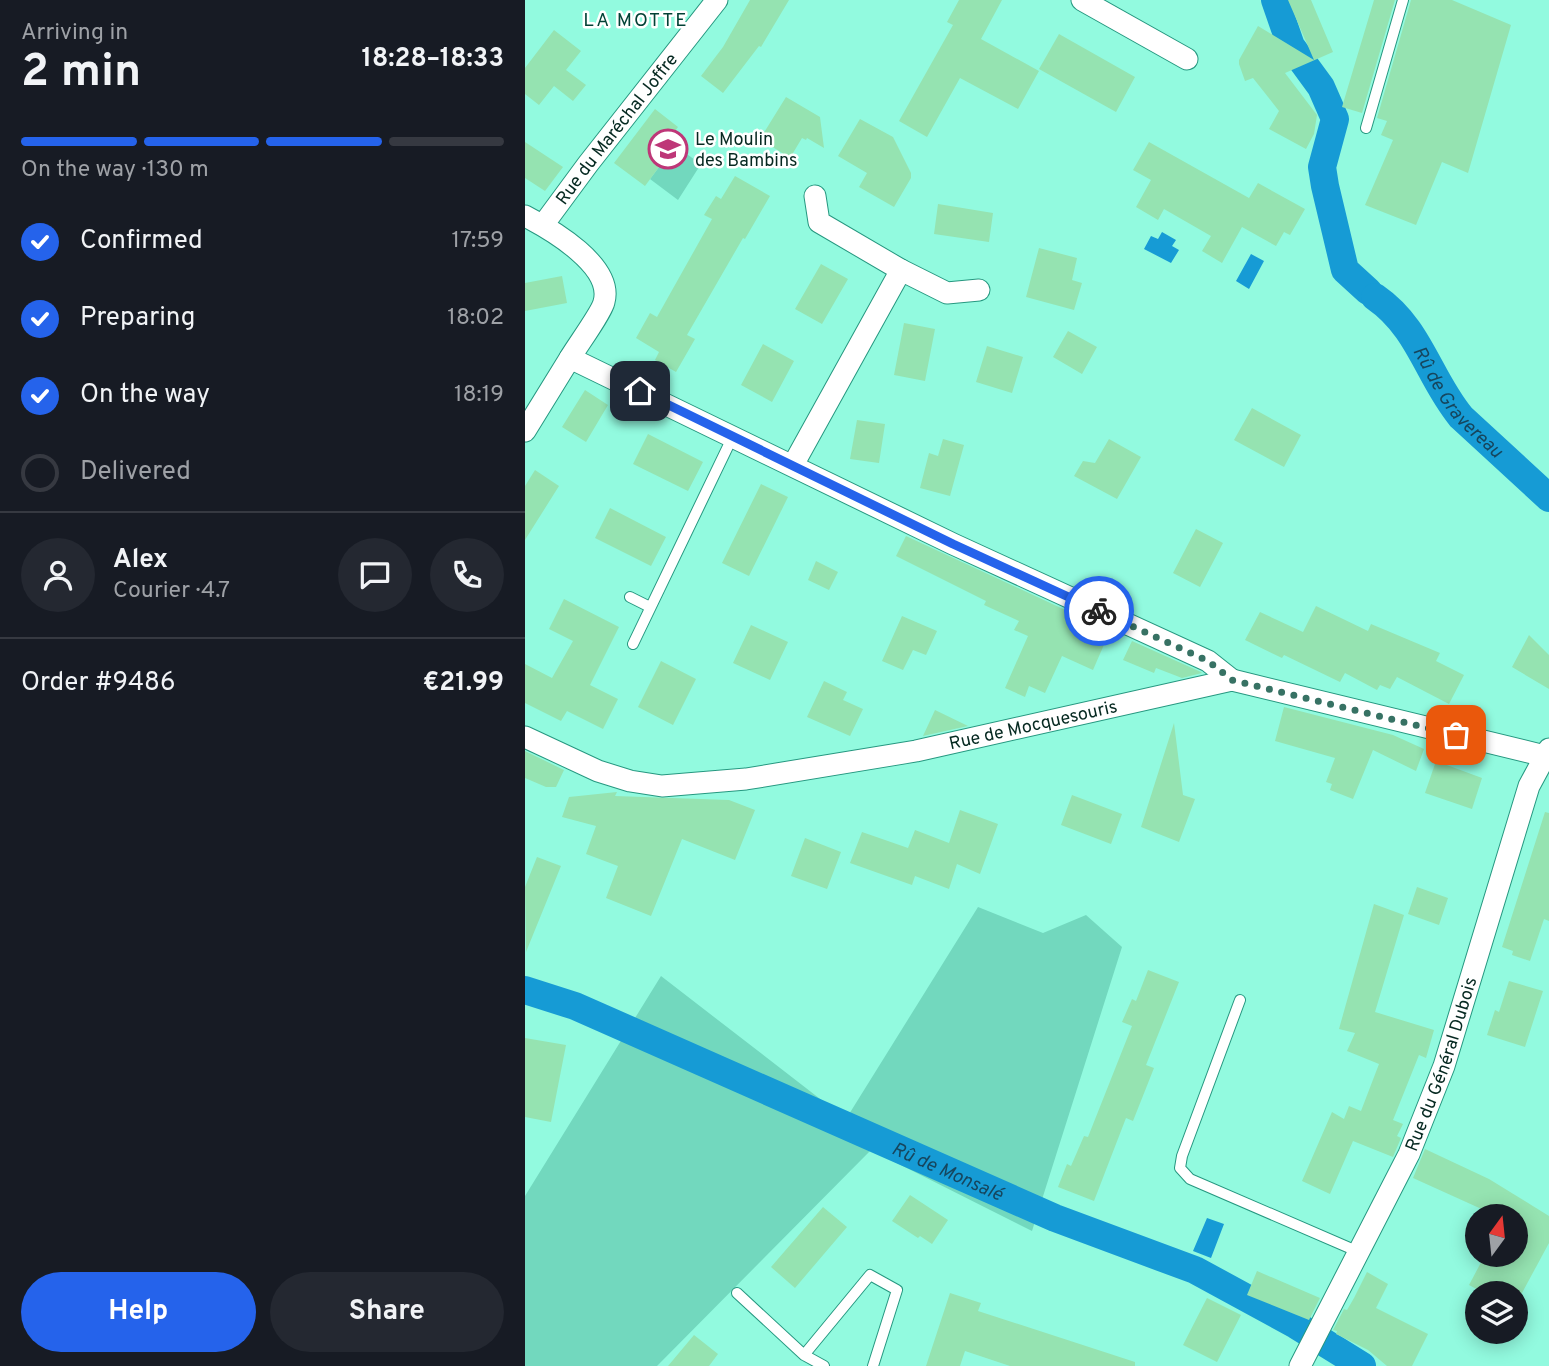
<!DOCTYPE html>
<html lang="en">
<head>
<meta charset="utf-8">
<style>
  body { margin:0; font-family:Overpass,sans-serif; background:#242831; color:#f1f3f6; height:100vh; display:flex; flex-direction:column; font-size:26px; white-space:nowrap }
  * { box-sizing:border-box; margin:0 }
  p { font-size:23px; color:#9ea1a6 }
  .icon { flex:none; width:38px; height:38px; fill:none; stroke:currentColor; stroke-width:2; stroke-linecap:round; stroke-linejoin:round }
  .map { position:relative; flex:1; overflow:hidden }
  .details { display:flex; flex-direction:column; background:#171b24; width:525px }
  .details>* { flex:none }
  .needle { width:46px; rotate:15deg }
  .buttons { position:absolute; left:940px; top:1204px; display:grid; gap:14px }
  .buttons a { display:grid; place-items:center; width:63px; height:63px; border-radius:50%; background:#171b24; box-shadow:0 4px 18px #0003; font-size:35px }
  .pin { position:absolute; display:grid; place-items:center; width:60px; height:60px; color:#fff; margin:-30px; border-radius:14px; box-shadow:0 4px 10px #0006 }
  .courier { position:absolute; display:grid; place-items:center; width:70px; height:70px; margin:-35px; border:5px solid #2563eb; border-radius:50%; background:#fff; color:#222; box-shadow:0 2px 9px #0007 }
  .headline em { font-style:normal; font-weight:700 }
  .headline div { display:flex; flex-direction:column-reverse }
  .headline { display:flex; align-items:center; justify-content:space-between; height:119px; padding:0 21px }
  h1 { font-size:46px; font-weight:700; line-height:52px }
  .bar { display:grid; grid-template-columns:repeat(4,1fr); gap:10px 7px; align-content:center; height:84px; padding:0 21px }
  .bar i { height:9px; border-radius:5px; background:#363941 }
  .bar .on { background:#2563eb }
  .bar p { grid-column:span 4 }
  .line { display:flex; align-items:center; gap:18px; padding:0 21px; border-top:2px solid #363941 }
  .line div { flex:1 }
  .round { display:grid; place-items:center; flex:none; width:74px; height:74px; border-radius:37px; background:#242831 }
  ol { padding:0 21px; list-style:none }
  li { display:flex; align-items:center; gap:21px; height:77px }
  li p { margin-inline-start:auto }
  li .icon { padding:7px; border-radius:50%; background:#2563eb; color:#fff; stroke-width:4 }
  li:last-child { color:#9ea1a6 }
  li i { width:38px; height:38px; border:4px solid #363941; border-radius:50% }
  .primary-button { display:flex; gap:14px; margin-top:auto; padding:14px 21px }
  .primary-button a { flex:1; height:80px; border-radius:42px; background:#2563eb; color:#fff; font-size:28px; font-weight:700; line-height:80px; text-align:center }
  .primary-button a+a { background:#242831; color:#f1f3f6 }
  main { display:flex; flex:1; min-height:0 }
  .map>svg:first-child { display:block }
  .green { fill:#72d8be }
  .water { fill:#169bd5 }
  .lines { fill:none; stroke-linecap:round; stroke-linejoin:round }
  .canal { stroke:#169bd5; stroke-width:28 }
  .building { fill:#95e3b1 }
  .service-casing { stroke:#269880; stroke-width:12 }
  .minor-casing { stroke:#269880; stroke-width:23 }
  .service { stroke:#fff; stroke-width:10 }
  .minor { stroke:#fff; stroke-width:21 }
  .done { stroke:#377264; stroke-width:7; stroke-dasharray:0 12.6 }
  .route { stroke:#2563eb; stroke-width:9 }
  .labels { text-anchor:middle; stroke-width:5; stroke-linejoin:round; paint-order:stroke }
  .street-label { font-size:18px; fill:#062921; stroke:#fff }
  .poi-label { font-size:18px; fill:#062921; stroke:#fff; text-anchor:start }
  .neighbourhood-label { font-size:19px; letter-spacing:2px; fill:#024236; stroke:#fff }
  .water-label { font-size:19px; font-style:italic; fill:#16465e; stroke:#fff }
</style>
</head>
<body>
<main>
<section class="details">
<div class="headline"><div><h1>2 min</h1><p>Arriving in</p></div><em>18:28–18:33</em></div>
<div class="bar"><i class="on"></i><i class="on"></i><i class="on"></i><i></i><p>On the way · 130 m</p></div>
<ol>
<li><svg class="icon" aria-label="check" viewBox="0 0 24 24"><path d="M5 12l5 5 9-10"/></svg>Confirmed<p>17:59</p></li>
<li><svg class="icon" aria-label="check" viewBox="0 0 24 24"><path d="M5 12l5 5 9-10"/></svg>Preparing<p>18:02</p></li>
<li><svg class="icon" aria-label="check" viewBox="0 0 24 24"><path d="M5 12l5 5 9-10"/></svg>On the way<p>18:19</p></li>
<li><i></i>Delivered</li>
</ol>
<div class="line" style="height:126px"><a class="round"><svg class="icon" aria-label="person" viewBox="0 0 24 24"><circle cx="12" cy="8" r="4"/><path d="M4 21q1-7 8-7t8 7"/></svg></a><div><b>Alex</b><p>Courier · 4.7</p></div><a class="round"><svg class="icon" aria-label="chat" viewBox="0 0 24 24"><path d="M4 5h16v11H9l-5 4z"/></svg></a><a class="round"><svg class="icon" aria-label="phone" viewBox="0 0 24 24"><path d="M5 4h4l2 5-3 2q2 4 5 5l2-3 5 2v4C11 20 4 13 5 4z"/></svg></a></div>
<div class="line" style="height:91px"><div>Order #9486</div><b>€21.99</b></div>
<div class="primary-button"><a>Help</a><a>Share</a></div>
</section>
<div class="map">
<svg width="1024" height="1366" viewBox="0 0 1024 1366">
  <rect width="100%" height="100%" fill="#92fadf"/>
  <path class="green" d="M143,141L176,164L153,200L125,179L137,163L131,158Z
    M453,907L518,933L561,915L597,947L507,1231L346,1150L132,1366H0V1196L136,976L321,1119Z"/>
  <path class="water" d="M637,232L651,240L647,246L654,250L646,263L619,249L626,236L633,239Z
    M726,254L739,261L724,289L711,281Z
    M682,1218L699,1224L686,1258L668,1251Z"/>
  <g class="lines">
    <g class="canal">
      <path d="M750,0L766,46L796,87L810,119L797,167L800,186L820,270L843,291"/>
      <path id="s1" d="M850,297C895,328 903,377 936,417L1024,498"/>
      <path id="s2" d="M0,990L50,1006L530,1218L670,1270L771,1325L837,1366"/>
    </g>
  </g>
  <path class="building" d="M225,0H264L236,47L234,46L198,93L176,76L198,47Z
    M434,0H477L456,39L514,71L493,109L435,78L402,137L374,121L428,25L422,22Z
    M763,0H786L808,52L760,73L792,115L789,134L781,149L744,129L754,111L728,78L720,81L714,64V60L733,26L789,60Z
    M849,0H870L837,113L817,107Z
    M886,0H927L986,25L943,173L917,162L891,225L840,205L868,140L856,135L862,121L852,118Z
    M29,30L56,51L41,70L61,85L48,101L29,86L14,105L0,94V68Z
    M534,34L610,77L591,112L514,69Z
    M261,97L295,117L299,148L282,138L281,140L277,138L265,158L235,139Z
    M130,109L153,127L131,158L137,163L120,186L89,163Z
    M335,119L368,137L386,173V178L369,207L334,187L342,173L313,156Z
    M0,142L38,167L20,191L0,178Z
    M624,142L724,198L733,183L780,209L765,235L759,232L751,246L717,227L697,263L677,251L686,236L639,209L633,220L611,207L626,180L608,170Z
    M210,176L245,196L220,239L218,238L162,335L170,339L151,372L130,360L134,352L111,338L125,313L132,317L187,219L179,215L191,196L196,199Z
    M413,204L468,213L464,242L409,234Z
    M514,248L552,258L547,280L557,283L549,310L501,297Z
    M296,264L323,279L297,324L270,309Z
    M37,276L42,303L0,311V283Z
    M379,323L410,329L400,381L369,375Z
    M543,331L572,347L557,374L528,357Z
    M238,344L269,361L247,402L216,385Z
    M462,346L498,357L487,393L451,382Z
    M60,390L83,405L61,442L37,427Z
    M727,408L776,435L759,467L709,440Z
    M332,420L360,424L354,463L325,459Z
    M123,434L178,462L163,491L108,464Z
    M418,439L439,445L425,496L395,488L404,453L413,456Z
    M584,439L616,457L592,499L549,476L558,461L570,463Z
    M10,470L34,486L0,540V486Z
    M236,484L263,497L224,576L197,563Z
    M85,508L141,537L126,566L70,538Z
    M671,529L698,543L675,587L648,573Z
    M381,536L551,615L546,626L581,640L568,670L537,656L520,693L504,686L500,697L480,688L503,636L489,630L494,621L459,605L461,601L371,556Z
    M291,561L313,572L304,590L283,580Z
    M39,599L94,627L65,685L93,699L78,729L42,711L36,721L0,703V664L27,678L48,641L24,629Z
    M791,606L843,631L846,624L915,653L911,661L939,675L924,704L872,677L865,689L855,685L852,690L820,673L815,682L759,655L757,658L720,640L735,612L778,632Z
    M377,616L412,631L401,655L388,650L378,670L357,661Z
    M226,625L263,642L245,680L208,663Z
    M1004,635L1024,655V689L987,667Z
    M607,641L676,672L677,673L657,678L631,668L629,673L598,660Z
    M136,661L171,679L148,725L113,707Z
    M299,681L322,692L318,700L338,709L325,736L282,717Z
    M759,707L868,735L899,749L891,771L848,750L828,799L805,790L807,784L801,782L810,758L750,741Z
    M410,710L443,726L398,736Z
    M649,723L658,795L670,799L654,842L616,827Z
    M0,751L39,770L31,787H21L0,778Z
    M911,761L957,778L947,809L900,793Z
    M92,792L90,796L204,800L230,810L210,860L157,839L126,916L81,898L93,866L61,854L71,826L37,817L44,797Z
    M547,795L597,814L586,844L536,825Z
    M435,810L473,824L455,874L432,864L424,889L390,876L387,885L325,863L337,832L383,848L390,830L424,843Z
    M1020,812L1024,813V921L1019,919L1005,961L987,955L988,951L977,947Z
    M280,838L316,852L302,889L266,876Z
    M12,857L36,866L1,952L0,887Z
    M892,887L923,898L914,925L883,914Z
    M849,904L879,915L850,1012L909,1030L901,1058L894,1055L868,1120L878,1124L872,1136L876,1138L868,1157L828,1141L805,1194L777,1181L807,1112L819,1119L824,1106L836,1111L854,1064L822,1051L830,1033L814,1029Z
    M623,970L654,982L621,1065L629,1068L608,1121L601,1118L569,1201L533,1187L542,1164L546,1166L559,1136L563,1137L607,1026L597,1022L607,999L611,1001Z
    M984,981L1018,991L1000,1047L962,1035L970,1010L974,1012Z
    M0,1038L41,1045L26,1122L0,1117Z
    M900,1149L964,1179L1024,1216V1243L997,1293H959L944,1285L960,1255H990V1216H972L888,1178Z
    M385,1195L423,1220L407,1244L395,1236L393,1238L367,1221Z
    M298,1207L322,1227L270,1288L246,1267Z
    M732,1271L795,1298L784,1320L722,1295Z
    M842,1272L863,1284L851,1308L903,1334L887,1366H862L843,1350L811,1334L812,1331L808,1330L819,1309L822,1310L829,1298Z
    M425,1293L456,1303L453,1311L610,1362V1366H485L440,1351L435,1366H401Z
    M682,1298L716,1315L692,1362L658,1345Z
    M169,1335L193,1354L184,1366H143Z"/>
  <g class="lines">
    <defs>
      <path id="service" d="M841,128L878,0
        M105,597L125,607
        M108,644L208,436
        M715,1000L657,1156L655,1168L665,1179L834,1252
        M212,1293L279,1355L299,1366
        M279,1355L345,1275L372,1290L348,1366"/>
      <g id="minor">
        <path d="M557,0L662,59"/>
        <path d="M290,196L294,222L376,270L422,293L454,290"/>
        <path d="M0,216C27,230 89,266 79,302C77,312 52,346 45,358L428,544L683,661L707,680"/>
        <path id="s3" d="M18,225L63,164L192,0"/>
        <path d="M0,431L45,358"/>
        <path d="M268,465L376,270"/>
        <path id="s4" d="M0,737L73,771L105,781L137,786L221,779L391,751L707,680L1024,757"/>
        <path id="s5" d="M775,1366L884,1154L919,1066L1004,786L1024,749"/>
      </g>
    </defs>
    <use href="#service" class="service-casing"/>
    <use href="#minor" class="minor-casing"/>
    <use href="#service" class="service"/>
    <use href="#minor" class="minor"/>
  </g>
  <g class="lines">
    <path class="done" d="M574,611L683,661L707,680L931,735"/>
    <path class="route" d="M115,391L428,544L574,611"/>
  </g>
  <defs>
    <symbol id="school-ring" viewBox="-11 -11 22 22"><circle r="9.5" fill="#fff" stroke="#be3778" stroke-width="1.5"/><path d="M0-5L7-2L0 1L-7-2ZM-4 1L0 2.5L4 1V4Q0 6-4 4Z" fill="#be3778"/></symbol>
  </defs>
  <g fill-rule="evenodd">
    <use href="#school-ring" x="121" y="127" width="44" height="44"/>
  </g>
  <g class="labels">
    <g class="street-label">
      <text dy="6" stroke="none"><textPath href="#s3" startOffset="121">Rue du Maréchal Joffre</textPath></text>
      <text dy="6" stroke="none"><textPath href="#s4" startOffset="523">Rue de Mocquesouris</textPath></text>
      <text dy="6" stroke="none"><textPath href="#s5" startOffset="334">Rue du Général Dubois</textPath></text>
    </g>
    <g class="poi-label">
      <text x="170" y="145">Le Moulin<tspan x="170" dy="21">des Bambins</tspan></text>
    </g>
    <g class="neighbourhood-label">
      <text x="111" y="26">LA MOTTE</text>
    </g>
    <g class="water-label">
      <text dy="7" stroke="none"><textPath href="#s1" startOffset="135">Rû de Gravereau</textPath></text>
      <text dy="7" stroke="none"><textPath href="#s2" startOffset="460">Rû de Monsalé</textPath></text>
    </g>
  </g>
</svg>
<div class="buttons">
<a><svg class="needle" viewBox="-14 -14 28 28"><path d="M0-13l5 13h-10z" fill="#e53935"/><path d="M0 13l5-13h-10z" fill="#9ea1a6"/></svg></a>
<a><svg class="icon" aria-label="layers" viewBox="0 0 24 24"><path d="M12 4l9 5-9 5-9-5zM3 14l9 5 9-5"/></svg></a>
</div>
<div class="pin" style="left:931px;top:735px;background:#ea580c"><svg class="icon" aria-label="bag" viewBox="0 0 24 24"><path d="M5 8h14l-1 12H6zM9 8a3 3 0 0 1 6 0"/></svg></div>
<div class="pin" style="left:115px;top:391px;background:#1f2937"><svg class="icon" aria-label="home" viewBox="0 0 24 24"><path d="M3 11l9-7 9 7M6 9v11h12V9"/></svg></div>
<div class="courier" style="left:574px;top:611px"><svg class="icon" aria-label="bike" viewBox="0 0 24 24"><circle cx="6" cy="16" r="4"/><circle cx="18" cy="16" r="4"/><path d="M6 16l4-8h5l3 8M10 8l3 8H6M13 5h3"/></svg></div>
</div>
</main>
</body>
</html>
